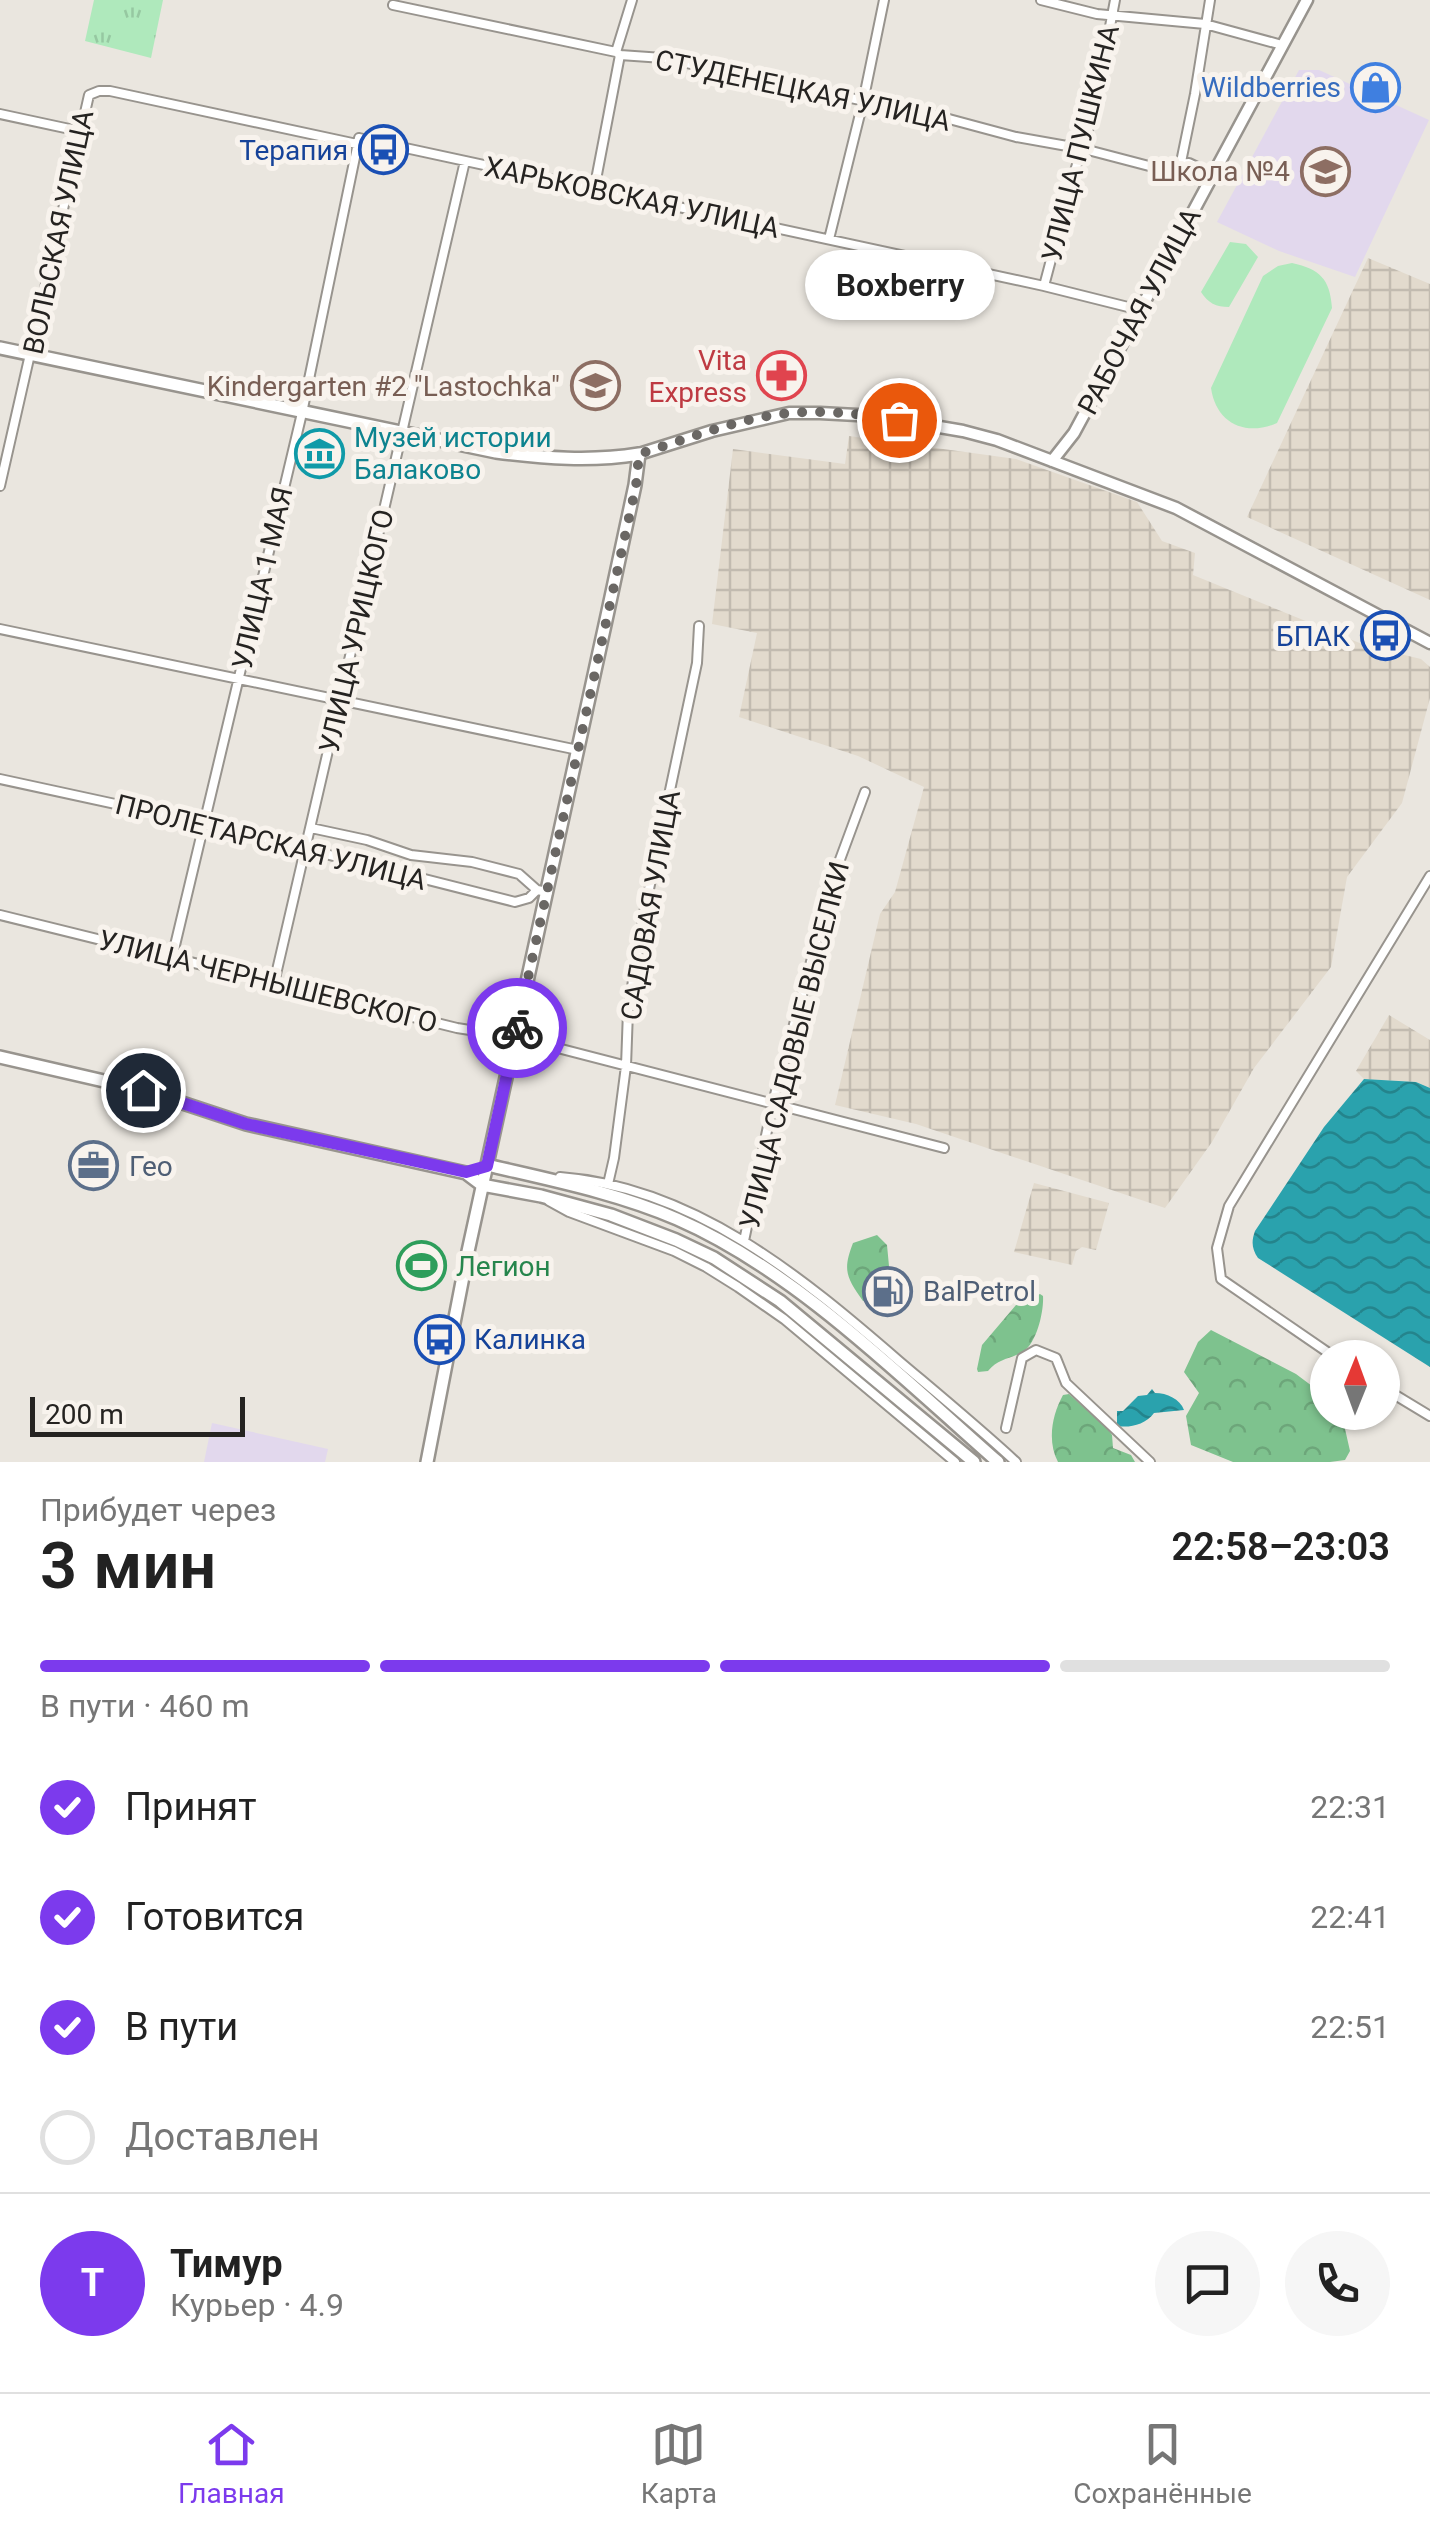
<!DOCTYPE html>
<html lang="ru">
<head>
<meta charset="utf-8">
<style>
  body { margin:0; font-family:Roboto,sans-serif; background:#f6f6f6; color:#222; height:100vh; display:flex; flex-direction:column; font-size:38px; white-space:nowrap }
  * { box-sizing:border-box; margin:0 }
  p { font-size:32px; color:#767676 }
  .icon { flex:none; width:55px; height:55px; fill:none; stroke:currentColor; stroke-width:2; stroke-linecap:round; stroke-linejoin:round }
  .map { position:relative; height:1462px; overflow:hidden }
  .panel { display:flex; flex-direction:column; background:#fff; flex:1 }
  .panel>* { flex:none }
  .needle { width:65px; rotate:1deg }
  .tools { position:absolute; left:1310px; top:1340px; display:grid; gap:20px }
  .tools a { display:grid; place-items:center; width:90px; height:90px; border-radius:50%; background:#fff; box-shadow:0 2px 8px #0004; font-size:50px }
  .scale { position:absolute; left:30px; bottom:25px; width:215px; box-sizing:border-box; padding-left:10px; border:5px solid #252321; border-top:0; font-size:28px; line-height:35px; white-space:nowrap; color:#252321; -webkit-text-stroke:8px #f8f3ed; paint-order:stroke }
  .pin { position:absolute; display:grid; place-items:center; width:85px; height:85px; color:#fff; margin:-42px; border:5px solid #fff; border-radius:50%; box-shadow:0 2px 10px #0007 }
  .courier { position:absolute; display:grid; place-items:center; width:100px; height:100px; margin:-50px; border:8px solid #7c3aed; border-radius:50%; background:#fff; color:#222; box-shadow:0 2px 12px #0007 }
  .bubble { position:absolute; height:70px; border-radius:35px; background:#fff; box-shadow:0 2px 8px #0004; font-size:32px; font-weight:600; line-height:70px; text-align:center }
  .head em { font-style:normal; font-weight:600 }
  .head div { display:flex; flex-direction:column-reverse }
  .head { display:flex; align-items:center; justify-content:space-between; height:170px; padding:0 40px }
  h1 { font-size:65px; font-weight:600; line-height:75px }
  .bar { display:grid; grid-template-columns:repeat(4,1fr); gap:15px 10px; align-content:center; height:120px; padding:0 40px }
  .bar i { height:12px; border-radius:8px; background:#e0e0e0 }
  .bar .active { background:#7c3aed }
  .bar p { grid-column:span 4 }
  .line { display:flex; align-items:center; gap:25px; padding:0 40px; border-top:2px solid #e0e0e0 }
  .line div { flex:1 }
  .round { display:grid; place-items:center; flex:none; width:105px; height:105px; border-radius:52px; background:#f6f6f6 }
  ol { padding:0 40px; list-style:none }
  li { display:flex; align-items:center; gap:30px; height:110px }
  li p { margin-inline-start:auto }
  li .icon { padding:10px; border-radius:50%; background:#7c3aed; color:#fff; stroke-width:4 }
  li:last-child { color:#767676 }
  li i { width:55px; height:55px; border:5px solid #e0e0e0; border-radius:50% }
  .tabs { display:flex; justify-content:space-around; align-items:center; height:140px; border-top:2px solid #e0e0e0; background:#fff; font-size:28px; color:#767676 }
  .tabs a { display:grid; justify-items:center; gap:5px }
  .tabs .active { color:#7c3aed }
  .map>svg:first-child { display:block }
  .industrial { fill:url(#industrial-grid) }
  .education { fill:#e2d8ed }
  .grass { fill:url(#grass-tufts) }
  .forest { fill:url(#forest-crowns) }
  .garden { fill:#afe9bc }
  .water { fill:url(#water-waves) }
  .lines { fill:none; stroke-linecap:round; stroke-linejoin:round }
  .minor-casing { stroke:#98948e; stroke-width:12 }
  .tertiary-casing { stroke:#98948e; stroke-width:15 }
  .secondary-casing { stroke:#98948e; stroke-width:16 }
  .minor { stroke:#fff; stroke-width:8 }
  .tertiary { stroke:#fff; stroke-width:10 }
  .secondary { stroke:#fff; stroke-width:11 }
  .done { stroke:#6a6764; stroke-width:10; stroke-dasharray:0 18 }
  .route { stroke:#7c3aed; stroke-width:12 }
  .labels { text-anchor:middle; stroke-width:10; stroke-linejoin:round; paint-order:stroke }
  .shop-label { font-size:28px; fill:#366cbe; stroke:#f8f3ed; text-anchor:end }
  .street-label { font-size:28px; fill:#252321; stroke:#f8f3ed }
  .transit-label { font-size:28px; fill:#164399; stroke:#f8f3ed; text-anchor:end }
  .education-label { font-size:28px; fill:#785e54; stroke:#f8f3ed; text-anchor:end }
  .health-label { font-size:28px; fill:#be3a42; stroke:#f8f3ed; text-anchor:end }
  .culture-label { font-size:28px; fill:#0d838f; stroke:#f8f3ed; text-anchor:start }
  .service-label { font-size:28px; fill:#4e5e75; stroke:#f8f3ed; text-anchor:start }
  .leisure-label { font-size:28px; fill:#27864d; stroke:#f8f3ed; text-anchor:start }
</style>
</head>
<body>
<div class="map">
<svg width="1430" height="1462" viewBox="0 0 1430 1462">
  <defs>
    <pattern id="industrial-grid" width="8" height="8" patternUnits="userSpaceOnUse" patternTransform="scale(2.5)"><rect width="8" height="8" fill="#e2dacd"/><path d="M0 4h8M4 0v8" fill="none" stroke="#c2bbb0"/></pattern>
    <pattern id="grass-tufts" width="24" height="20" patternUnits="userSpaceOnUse" patternTransform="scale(2.5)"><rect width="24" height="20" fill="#afe9bc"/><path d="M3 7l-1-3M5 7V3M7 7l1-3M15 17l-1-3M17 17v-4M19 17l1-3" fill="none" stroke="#96c8a1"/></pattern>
    <pattern id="forest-crowns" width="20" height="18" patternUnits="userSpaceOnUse" patternTransform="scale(2.5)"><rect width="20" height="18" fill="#7ec28e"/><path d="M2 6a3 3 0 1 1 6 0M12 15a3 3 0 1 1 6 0" fill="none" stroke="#6da67a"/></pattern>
    <pattern id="water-waves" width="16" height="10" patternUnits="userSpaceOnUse" patternTransform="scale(2.5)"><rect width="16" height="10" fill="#2aa2ad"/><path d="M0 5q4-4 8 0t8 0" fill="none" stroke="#24848c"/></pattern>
  </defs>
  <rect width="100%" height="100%" fill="#eae6df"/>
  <path class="industrial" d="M1368,258L1430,284V600L1247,517Z
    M849,436L1016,459L1137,502L1162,541L1195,553L1193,575L1367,646L1421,659L1430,667V698L1402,803L1347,877L1331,967L1254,1068L1212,1142L1165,1208L916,1124L835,1105L880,914L895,892L924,787L858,756L739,717L757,633L712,624L733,449L845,464Z
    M1389,1015L1430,1040V1088L1416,1082L1364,1079L1356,1071Z
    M1034,1183L1109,1203L1096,1250L1082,1247L1076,1251L1072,1265L1014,1252Z"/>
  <path class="education" d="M1299,70H1319L1429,120L1355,277L1279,251L1217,222Z
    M212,1423L328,1449L325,1462H204Z"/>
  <path class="grass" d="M94,0H163L151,58L85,41Z"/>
  <path class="forest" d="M877,1235L887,1245L889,1266L876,1298L863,1301C847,1278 842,1271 853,1243Z
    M1040,1294L1043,1296C1044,1311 1037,1342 1024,1351C1011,1359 998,1358 988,1371L978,1372L977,1369L982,1345L1016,1305Z
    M1211,1330L1296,1374L1324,1395L1327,1399L1328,1412L1337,1413L1343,1420L1350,1451L1345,1460L1330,1462H1233L1191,1445L1186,1416L1199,1393L1184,1372L1198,1342Z
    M1069,1394L1107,1428L1112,1435L1113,1448L1131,1455L1135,1462H1058C1047,1441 1052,1415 1063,1395Z"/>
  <path class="garden" d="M1230,242L1246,244L1258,257L1229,307C1216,307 1208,303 1201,292Z
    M1292,263C1320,269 1330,279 1332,308L1277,423C1245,437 1216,423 1211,388L1263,276L1278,266Z"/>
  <path class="water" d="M1364,1079L1416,1082L1430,1088V1367L1258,1258C1252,1249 1251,1242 1255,1231L1324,1127Z
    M1152,1389L1155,1393C1167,1393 1180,1399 1184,1410L1154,1413C1145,1425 1130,1428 1117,1426V1411H1123L1138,1396L1147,1395Z"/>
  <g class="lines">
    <defs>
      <path id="minor" d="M1041,0L1097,14L1205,24L1282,45
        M393,5L616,52L620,55L663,58L949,119L1016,137L1084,149L1149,166L1189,163L1212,174
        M616,52L632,0
        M0,114L79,131
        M1181,162L1195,94L1210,0
        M594,190L620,55
        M829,239L863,102L884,0
        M1044,286L1073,177L1094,111L1115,0
        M0,486L89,95L99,91H110L357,144
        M0,629L578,750
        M0,779L203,823L515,902L529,898L537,890L548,892
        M311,828L367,840L411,855L472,862L519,874L537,890
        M0,915L457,1028L515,1037L944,1148
        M172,958L302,413L359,138L1044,286L1140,310
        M274,983L465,161
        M560,1177C694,1187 802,1277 899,1361C938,1394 978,1427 1016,1462
        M608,1184L614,1158L626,1066L628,1011L645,908L697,663L699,626
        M549,1201L569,1212L674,1251L706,1267L738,1287L784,1319L955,1462
        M744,1241L773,1102L835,873L865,792
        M1336,1358L1221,1279L1217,1248L1229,1206L1430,876
        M1382,1387L1430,1416
        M1006,1428L1022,1358L1036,1350L1056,1358L1066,1383L1150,1462"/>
      <path id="tertiary" d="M639,454L712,431L789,413H820L875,416L963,431L997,440L1176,508L1430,643
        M1052,461L1074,433L1307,0"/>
      <path id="secondary" d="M0,348L496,452C545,458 590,462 639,454L635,485L608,611L467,1256L427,1462
        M0,1057L143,1090L246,1124L466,1173L482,1185L541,1196L611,1215L676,1240L714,1258L780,1301L974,1462
        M487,1165C551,1180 617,1193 677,1219C796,1271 901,1377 998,1462"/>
    </defs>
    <use href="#minor" class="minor-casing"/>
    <use href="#tertiary" class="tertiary-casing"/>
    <use href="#secondary" class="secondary-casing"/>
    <use href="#minor" class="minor"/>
    <use href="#tertiary" class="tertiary"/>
    <use href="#secondary" class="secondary"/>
  </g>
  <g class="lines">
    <path class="done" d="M517,1028L636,486L639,454C688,439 738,418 790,413C826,410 863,414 899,420"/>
    <path class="route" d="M143,1090L246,1124L466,1172L487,1166L517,1028"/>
  </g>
  <defs>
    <symbol id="shop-ring" viewBox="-11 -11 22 22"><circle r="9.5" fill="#f8f3ed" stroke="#3f7fe0" stroke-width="1.5"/><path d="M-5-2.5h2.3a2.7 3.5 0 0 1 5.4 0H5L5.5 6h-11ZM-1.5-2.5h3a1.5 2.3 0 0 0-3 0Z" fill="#3f7fe0"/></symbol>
    <symbol id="bus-ring" viewBox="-11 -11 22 22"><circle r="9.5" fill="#f8f3ed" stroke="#1a4fb4" stroke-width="1.5"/><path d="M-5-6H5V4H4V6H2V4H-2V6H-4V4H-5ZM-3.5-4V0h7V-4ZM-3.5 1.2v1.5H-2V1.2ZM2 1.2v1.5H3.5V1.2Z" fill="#1a4fb4"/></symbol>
    <symbol id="school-ring" viewBox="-11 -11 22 22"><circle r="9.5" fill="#f8f3ed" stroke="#8d6e63" stroke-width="1.5"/><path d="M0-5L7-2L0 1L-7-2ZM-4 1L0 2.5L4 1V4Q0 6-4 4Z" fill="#8d6e63"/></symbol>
    <symbol id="pharmacy-ring" viewBox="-11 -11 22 22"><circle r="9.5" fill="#f8f3ed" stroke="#e0444e" stroke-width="1.5"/><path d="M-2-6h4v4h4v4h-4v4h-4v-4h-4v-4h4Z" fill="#e0444e"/></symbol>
    <symbol id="museum-ring" viewBox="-11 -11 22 22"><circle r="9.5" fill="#f8f3ed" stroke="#0f9aa8" stroke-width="1.5"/><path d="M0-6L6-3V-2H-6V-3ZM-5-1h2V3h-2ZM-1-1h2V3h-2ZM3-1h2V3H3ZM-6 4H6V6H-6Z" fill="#0f9aa8"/></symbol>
    <symbol id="office-ring" viewBox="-11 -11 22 22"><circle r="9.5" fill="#f8f3ed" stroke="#5c6f8a" stroke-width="1.5"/><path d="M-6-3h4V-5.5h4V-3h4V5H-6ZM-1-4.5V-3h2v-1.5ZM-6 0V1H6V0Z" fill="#5c6f8a"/></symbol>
    <symbol id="stadium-ring" viewBox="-11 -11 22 22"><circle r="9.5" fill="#f8f3ed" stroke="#2e9e5b" stroke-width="1.5"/><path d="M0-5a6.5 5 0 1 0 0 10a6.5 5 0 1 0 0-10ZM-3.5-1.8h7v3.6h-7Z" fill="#2e9e5b"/></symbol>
    <symbol id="fuel-ring" viewBox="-11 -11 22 22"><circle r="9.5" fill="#f8f3ed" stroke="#5c6f8a" stroke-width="1.5"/><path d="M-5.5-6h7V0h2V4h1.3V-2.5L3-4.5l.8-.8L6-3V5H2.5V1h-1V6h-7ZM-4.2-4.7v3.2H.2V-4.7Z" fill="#5c6f8a"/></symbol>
  </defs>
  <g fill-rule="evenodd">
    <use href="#shop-ring" x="1348" y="60" width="55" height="55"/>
    <use href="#bus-ring" x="356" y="122" width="55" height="55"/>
    <use href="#school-ring" x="1298" y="144" width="55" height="55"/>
    <use href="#pharmacy-ring" x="754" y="348" width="55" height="55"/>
    <use href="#school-ring" x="568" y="358" width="55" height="55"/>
    <use href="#museum-ring" x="292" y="426" width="55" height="55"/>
    <use href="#bus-ring" x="1358" y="608" width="55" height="55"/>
    <use href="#office-ring" x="66" y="1138" width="55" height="55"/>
    <use href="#stadium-ring" x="394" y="1238" width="55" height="55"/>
    <use href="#fuel-ring" x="860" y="1264" width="55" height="55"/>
    <use href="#bus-ring" x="412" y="1312" width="55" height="55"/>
  </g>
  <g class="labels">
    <g class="shop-label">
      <text x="1341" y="97">Wildberries</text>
    </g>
    <g class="street-label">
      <text transform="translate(803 90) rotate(12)" y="10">СТУДЕНЕЦКАЯ УЛИЦА</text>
      <text transform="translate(1080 143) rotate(-76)" y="10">УЛИЦА ПУШКИНА</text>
      <text transform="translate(632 197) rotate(12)" y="10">ХАРЬКОВСКАЯ УЛИЦА</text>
      <text transform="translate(58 232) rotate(-78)" y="10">ВОЛЬСКАЯ УЛИЦА</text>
      <text transform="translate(1139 311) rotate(-62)" y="10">РАБОЧАЯ УЛИЦА</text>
      <text transform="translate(262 578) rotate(-77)" y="10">УЛИЦА 1 МАЯ</text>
      <text transform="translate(356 631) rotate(-77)" y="10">УЛИЦА УРИЦКОГО</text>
      <text transform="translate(271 842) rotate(14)" y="10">ПРОЛЕТАРСКАЯ УЛИЦА</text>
      <text transform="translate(650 905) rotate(-80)" y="10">САДОВАЯ УЛИЦА</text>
      <text transform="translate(268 981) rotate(14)" y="10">УЛИЦА ЧЕРНЫШЕВСКОГО</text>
      <text transform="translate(794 1045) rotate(-76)" y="10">УЛИЦА САДОВЫЕ ВЫСЕЛКИ</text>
    </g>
    <g class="transit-label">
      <text x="348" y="160">Терапия</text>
      <text x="1350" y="646">БПАК</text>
      <text x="474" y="1349" text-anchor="start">Калинка</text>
    </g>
    <g class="education-label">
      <text x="1290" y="181">Школа №4</text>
      <text x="560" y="396">Kindergarten #2 "Lastochka"</text>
    </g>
    <g class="health-label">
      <text x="747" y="370">Vita<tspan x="747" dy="32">Express</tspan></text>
    </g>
    <g class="culture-label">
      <text x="354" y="447">Музей истории<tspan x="354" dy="32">Балаково</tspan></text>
    </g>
    <g class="service-label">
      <text x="129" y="1176">Гео</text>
      <text x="923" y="1301">BalPetrol</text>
    </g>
    <g class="leisure-label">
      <text x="456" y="1276">Легион</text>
    </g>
  </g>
</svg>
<div class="tools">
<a><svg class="needle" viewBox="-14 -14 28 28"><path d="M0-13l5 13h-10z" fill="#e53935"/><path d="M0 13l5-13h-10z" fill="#767676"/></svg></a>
</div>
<div class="scale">200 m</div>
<div class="pin" style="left:899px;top:420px;background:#ea580c"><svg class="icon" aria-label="bag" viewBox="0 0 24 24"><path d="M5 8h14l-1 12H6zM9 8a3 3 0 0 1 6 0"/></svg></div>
<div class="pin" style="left:143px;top:1090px;background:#1f2937"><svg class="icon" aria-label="home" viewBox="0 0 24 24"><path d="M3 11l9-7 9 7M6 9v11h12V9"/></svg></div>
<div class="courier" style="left:517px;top:1028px"><svg class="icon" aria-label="bike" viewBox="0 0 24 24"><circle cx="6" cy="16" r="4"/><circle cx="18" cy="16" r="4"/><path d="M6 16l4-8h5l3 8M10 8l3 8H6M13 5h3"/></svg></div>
<div class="bubble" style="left:805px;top:250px;width:190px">Boxberry</div>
</div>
<section class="panel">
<div class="head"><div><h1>3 мин</h1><p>Прибудет через</p></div><em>22:58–23:03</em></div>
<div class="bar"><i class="active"></i><i class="active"></i><i class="active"></i><i></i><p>В пути · 460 m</p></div>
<ol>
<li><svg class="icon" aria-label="check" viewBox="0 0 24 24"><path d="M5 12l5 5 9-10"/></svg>Принят<p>22:31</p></li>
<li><svg class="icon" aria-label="check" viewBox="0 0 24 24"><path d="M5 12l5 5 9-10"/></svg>Готовится<p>22:41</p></li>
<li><svg class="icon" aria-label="check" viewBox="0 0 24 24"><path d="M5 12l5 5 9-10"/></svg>В пути<p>22:51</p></li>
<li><i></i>Доставлен</li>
</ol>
<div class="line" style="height:180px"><b class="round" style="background:#7c3aed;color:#fff">Т</b><div><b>Тимур</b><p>Курьер · 4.9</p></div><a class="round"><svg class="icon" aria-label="chat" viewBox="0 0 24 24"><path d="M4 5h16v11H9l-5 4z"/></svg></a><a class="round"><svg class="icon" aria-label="phone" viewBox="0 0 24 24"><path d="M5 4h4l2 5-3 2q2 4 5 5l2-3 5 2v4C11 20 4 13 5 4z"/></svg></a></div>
</section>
<nav class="tabs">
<a class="active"><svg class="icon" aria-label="home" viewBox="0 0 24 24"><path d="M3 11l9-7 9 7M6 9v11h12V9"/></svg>Главная</a>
<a><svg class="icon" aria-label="map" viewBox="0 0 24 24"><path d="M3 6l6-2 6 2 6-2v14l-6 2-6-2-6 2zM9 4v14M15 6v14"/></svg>Карта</a>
<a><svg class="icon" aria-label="saved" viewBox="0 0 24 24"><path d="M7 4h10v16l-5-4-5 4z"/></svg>Сохранённые</a>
</nav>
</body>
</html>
